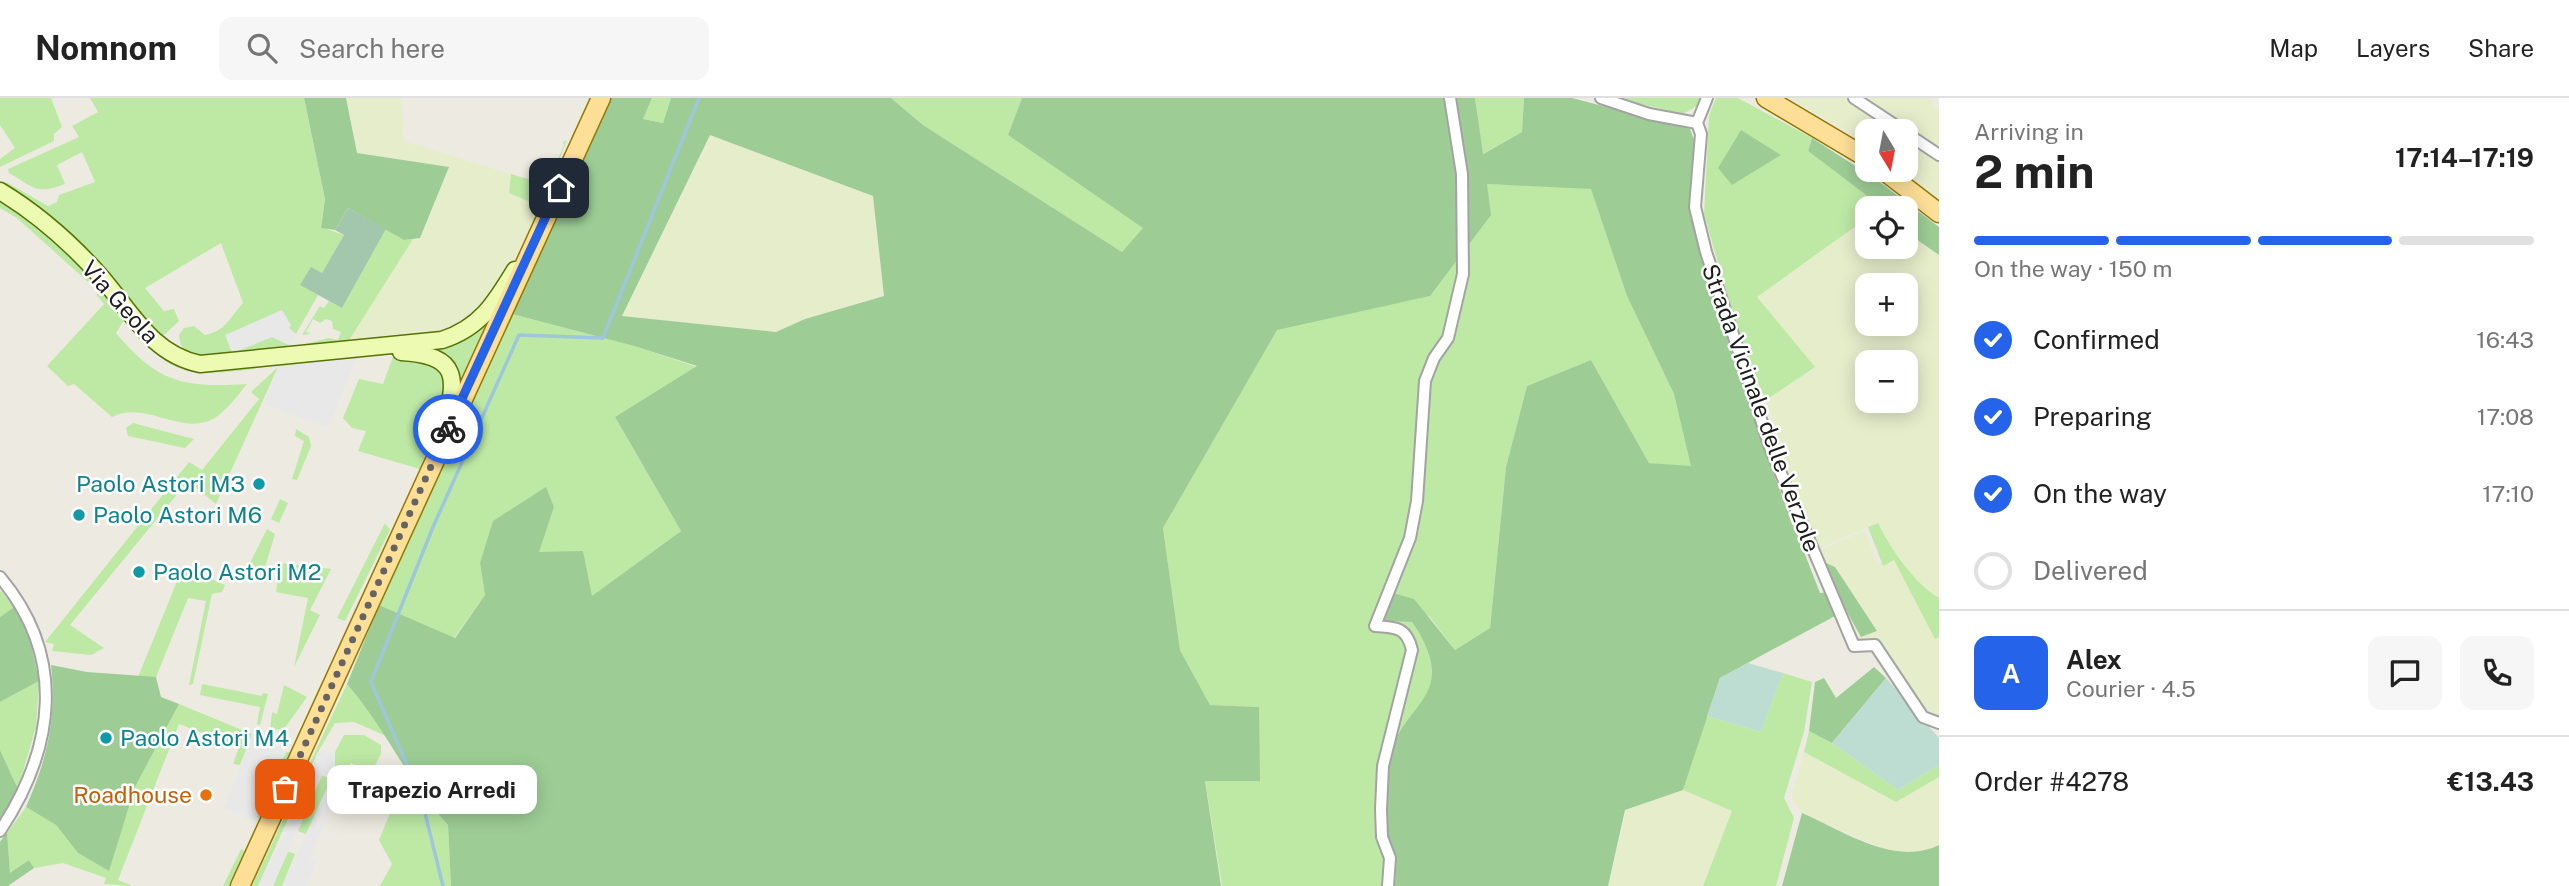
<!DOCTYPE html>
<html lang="en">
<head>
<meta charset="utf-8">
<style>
  body { margin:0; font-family:"Public Sans",sans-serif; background:#f6f6f6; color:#222; height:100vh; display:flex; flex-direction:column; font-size:26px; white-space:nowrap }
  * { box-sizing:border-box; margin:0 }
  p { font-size:23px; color:#767676 }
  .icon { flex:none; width:38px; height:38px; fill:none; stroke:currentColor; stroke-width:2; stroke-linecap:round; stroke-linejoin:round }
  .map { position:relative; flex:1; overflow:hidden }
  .panel { display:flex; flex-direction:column; background:#fff; width:630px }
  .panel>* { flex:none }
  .needle { width:46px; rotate:170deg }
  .buttons { position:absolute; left:1855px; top:21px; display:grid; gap:14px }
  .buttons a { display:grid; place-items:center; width:63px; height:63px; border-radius:14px; background:#fff; box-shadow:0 4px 18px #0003; font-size:35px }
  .pin { position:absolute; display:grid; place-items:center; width:60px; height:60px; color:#fff; margin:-30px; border-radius:14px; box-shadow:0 4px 10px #0006 }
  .courier { position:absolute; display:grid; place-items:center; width:70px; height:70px; margin:-35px; border:5px solid #2563eb; border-radius:50%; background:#fff; color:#222; box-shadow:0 2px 9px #0007 }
  .bubble { position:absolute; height:49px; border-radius:14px; background:#fff; box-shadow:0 4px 18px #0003; font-size:23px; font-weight:700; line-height:49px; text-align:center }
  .summary em { font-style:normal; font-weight:700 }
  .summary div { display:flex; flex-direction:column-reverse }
  .summary { display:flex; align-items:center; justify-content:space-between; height:119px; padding:0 35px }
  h1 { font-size:46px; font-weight:700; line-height:52px }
  .bar { display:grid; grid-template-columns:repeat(4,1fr); gap:10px 7px; align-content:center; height:84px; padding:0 35px }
  .bar i { height:9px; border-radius:5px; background:#e0e0e0 }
  .bar .active { background:#2563eb }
  .bar p { grid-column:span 4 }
  .line { display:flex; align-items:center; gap:18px; padding:0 35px; border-top:2px solid #e0e0e0 }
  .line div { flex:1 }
  .round { display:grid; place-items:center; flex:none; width:74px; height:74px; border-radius:14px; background:#f6f6f6 }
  ol { padding:0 35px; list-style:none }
  li { display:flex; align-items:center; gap:21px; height:77px }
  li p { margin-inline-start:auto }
  li .icon { padding:7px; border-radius:50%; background:#2563eb; color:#fff; stroke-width:4 }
  li:last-child { color:#767676 }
  li i { width:38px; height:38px; border:4px solid #e0e0e0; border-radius:50% }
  header { display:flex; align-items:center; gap:42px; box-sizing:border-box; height:98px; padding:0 35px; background:#fff; border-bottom:2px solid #e0e0e0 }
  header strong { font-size:33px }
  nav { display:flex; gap:38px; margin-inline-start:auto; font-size:24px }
  .search { width:490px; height:63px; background:#f6f6f6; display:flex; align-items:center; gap:18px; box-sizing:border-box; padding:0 24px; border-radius:14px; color:#767676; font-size:26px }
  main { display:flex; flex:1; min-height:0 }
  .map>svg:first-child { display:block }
  .farmland { fill:#e6edcb; fill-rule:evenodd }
  .grass { fill:#bde9a5 }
  .forest { fill:#9dcd95; fill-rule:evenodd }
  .wetland { fill:#bddcd2 }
  .cemetery { fill:#a2c7ad }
  .parking { fill:#e8e8e8 }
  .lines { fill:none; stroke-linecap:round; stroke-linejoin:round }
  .stream { stroke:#a0c6dc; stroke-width:3.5 }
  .street-casing { stroke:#a3a3a3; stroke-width:14 }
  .secondary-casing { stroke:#567203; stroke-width:19 }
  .primary-casing { stroke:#937800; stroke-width:21 }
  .street { stroke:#fff; stroke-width:10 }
  .secondary { stroke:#ecfab2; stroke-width:16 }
  .primary { stroke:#fddf97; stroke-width:18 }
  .done { stroke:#656461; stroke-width:7; stroke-dasharray:0 12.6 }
  .route { stroke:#2563eb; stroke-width:9 }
  .culture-dot { fill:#0f9aa8; stroke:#fff; stroke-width:2.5 }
  .food-dot { fill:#e8710a; stroke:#fff; stroke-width:2.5 }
  .labels { text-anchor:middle; stroke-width:5; stroke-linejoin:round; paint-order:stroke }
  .street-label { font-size:23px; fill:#1c1c1c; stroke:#fff }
  .culture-label { font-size:23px; fill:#0d838f; stroke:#fff; text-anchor:start }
  .food-label { font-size:23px; fill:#c56008; stroke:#fff; text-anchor:end }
</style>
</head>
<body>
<header>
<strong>Nomnom</strong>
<div class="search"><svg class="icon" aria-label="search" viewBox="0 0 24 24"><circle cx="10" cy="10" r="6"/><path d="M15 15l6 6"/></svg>Search here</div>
<nav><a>Map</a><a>Layers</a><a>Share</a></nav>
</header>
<main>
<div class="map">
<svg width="1939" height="788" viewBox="0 0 1939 788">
  <rect width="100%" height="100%" fill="#edebe1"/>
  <path class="farmland" d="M346,0H401L404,43L511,76L509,95L542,109L489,207L457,233L348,244L413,141L420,139L449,70L357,55Z
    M1790,0H1928L1939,13V101L1901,72H1906V33H1867V46Z
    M710,37L873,98L884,197L805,221L776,234L621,218Z
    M1867,120V149H1906V134L1939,157V620L1926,616L1874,542L1856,544L1818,453L1865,432L1877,466L1894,458L1905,464L1890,452L1877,425L1817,451L1794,390L1766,302L1815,269L1756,200ZM1867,187H1906V226H1867ZM1867,264H1906V303H1867Z
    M1804,654L1896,704L1939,679V747L1924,755L1895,756L1802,715L1792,701V694Z
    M1683,692L1732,713L1703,788H1608L1626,712Z"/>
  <path class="grass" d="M0,0H51L62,29L54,36V43L0,69V61L15,50L0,27Z
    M90,0H304L325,101L321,129L344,137L322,175L301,187L318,197L296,236L289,230L232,255L272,239L289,247L285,251L196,259C185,254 180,250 179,237L184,230L194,228L205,237C226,233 230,219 243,205L221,145L145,190L164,213L174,211L179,223L164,237H156C110,184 66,122 3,89L6,84L48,108L57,104L59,97L95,84L82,54L57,67L65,86C36,97 35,90 9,75L8,71L79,39L72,28L98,14Z
    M652,0H671L663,25L643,21Z
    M891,0H1022L1008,37L1144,130L1122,154L923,27Z
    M1475,0H1524L1522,34L1482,56Z
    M1615,0H1700L1697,8L1683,16Z
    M1716,0H1738L1812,40L1808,53L1866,97L1874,110H1867V120L1757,199L1815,269L1766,302L1745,259L1704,116L1709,17Z
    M567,42L540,108L509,95L511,76L547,87L564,47L563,44Z
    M1486,86L1591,90L1627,198L1674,296L1692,369L1649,365L1591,262L1527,288L1506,369L1490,530L1455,552L1429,518L1383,523L1412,524L1432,558L1433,576L1426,602L1394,640L1387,739L1396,761L1395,788H1222L1205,682L1259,609L1210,607L1180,552L1163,430L1277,231L1430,198Z
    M0,99L52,138L91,179L88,184L17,120L0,110Z
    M386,131L404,142L413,141L348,244L305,246L329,240L338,242L341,234L333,231L332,223L326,221L320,225L313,221L306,234L311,236L302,237L320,208L324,210L329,203L342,210Z
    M104,195L124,222L116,235C158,285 183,290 247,286C237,298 227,313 213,321C180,338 146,302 112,319L74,286L68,288L47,268L104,206L96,196Z
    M497,209L460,294L418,249Z
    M512,216L634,248L697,269L615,319L681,433L591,499L538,454L554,409L545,390L480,465L485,497L454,540L379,507L482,271Z
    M162,257L258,268L255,271C225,274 184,282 159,258Z
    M410,258L429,261L444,276L446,302L420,371L358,353L366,333L352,330L343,320L359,281L383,286L393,259Z
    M278,269L216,406L188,383L70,527L104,550L91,557L52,553L54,546L45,544L189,364L202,372L259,301L251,294Z
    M133,325L194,341L185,350L128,338L126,330Z
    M296,331L309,339L311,348L297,382L292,381L304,343L295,338Z
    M280,401L288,405L279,425L271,421Z
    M385,425L390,432L345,523L337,520Z
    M1878,425C1890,450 1914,485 1939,500V539L1935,541L1894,462L1883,468L1868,429Z
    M267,431L275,436L266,466L252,482L241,483Z
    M280,465L331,471L310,512L320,517L294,569L308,500L276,494Z
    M182,471L201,485L204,478L225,487L222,494L212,496L193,586L189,587L206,503L188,500L156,579H138Z
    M0,492L14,509L0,519Z
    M1783,575L1812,584L1804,634L1784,700L1794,720L1776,788H1703L1732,713L1683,692L1707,618L1761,634Z
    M39,583L36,629L18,691L0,652V604Z
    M202,586L262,598L263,595L268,596L260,627L257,626L260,609L200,597Z
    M347,586L370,613L386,638L354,624L335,625L318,654L258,788H252Z
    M284,587L307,599L284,631L270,632L272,614L277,616Z
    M179,606L252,636L240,667L233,666L239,649L179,626L118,782L133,788L104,786L106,780L63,765L34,770L29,762L10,776L7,735L26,709L56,727L78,755L108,772L135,689Z
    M1809,633L1832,645L1898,692L1939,667V679L1896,704L1804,654Z
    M344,637H364L381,647V656L371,675L351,665L344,680L335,672V654Z
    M286,654H290L260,720L257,719Z
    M407,674L421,698L448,727L451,788H380L392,766L379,742Z
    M322,677L331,681L307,737L298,733Z
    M241,751L247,754L230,788H223Z
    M287,753L295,756L282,788H273Z"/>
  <path class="forest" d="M304,0H346L357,55L449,69L420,140L404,142L348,110L335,132L321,130L325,101Z
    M606,0H652L643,21L663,25L671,0H891L923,27L1122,154L1143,130L1008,37L1022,0H1475L1483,56L1522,34L1524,0H1572L1690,31L1694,42L1692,110L1728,243L1765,354L1820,495L1830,494L1824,464L1835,469L1877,533L1861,539L1846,512L1720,580L1683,692L1625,712L1608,788H1395C1395,780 1397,769 1396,761C1394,752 1388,745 1387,736C1384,714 1384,689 1388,666C1397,604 1465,602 1412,524L1383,523V512L1393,495L1414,501L1455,552L1490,530L1506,369L1527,288L1591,262L1649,365L1691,368L1674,296L1627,198L1591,91L1487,86L1491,117L1430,198L1277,232L1163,430L1180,552L1210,607L1259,609L1260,683H1205L1221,788H451L448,727C407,683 387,632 347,586L379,507L455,540L485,497L480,465L493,423L546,389L554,409L539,454L583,453L592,498L681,433L615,319L697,268L634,248L512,216ZM710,37L873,98L884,198L805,221L776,234L622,218Z
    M1741,32L1781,57L1732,87L1718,70Z
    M1812,40L1877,82L1939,129V157L1906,134V110H1874L1866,97L1808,53Z
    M14,509L29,536L39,583L0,604V519Z
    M51,567L87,574L156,579L161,599L179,606L135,689L109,773L78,755L56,727L26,709C47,662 57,619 51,567Z
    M1874,569L1886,580L1832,645L1809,633L1815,584L1824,580L1836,600Z
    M0,652L18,691L0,721Z
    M1802,715C1844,733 1894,769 1939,747V788H1782Z
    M7,734L10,775L29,762L34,770L8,788H0V744Z"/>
  <path class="wetland" d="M1748,565L1783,575L1761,634L1707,618L1720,580Z
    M1886,580L1939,640V667L1898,692L1832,645Z"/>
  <path class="cemetery" d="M348,110L386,131L342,210L300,187L311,169L322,175L344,137L335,132Z"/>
  <path class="parking" d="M282,212L291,227L289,230L296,236L289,247L272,239L232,255L225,237Z
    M358,258L328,330L264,306L282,259Z
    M252,636L286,654L255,723L224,711Z
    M318,654H335V671L344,680L310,760L317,763L306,788H282L331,681L322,677L273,788H258L285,736Z"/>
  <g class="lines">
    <path class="stream" d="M443,788L421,699L371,584L433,429L519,237L603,240L699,0"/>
    <defs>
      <path id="street" d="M1601,0L1649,16L1697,25L1707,0
        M1854,0L1904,33
        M1697,25L1701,36L1695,109L1706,154L1771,352L1854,548L1875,547L1923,619L1939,625
        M1906,35L1939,57
        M0,479C67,559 55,650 0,733
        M1388,788L1390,760L1382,739L1381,711L1383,668L1412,552C1407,530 1397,529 1375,528L1410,440L1417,403L1425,283L1434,260L1448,240L1463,176L1462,76L1450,0"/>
      <path id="secondary" d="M0,93C38,116 73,147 102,180C132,215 152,256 200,266L442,242C480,230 495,205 515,172
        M401,254C461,257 457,281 444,329"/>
      <path id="primary" d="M1766,0L1867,60
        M1883,72L1939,115
        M240,788L601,0"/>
    </defs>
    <use href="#street" class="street-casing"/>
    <use href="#secondary" class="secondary-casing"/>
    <use href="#primary" class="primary-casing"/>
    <use href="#street" class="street"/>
    <use href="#secondary" class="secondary"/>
    <use href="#primary" class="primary"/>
  </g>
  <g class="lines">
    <path class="done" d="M285,691L448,331"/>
    <path class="route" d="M448,331L559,90"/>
  </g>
  <g class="culture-dot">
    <circle cx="259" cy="386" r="7"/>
    <circle cx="79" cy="417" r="7"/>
    <circle cx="139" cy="474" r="7"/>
    <circle cx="106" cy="640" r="7"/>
  </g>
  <circle class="food-dot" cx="206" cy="697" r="7"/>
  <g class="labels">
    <g class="street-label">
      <text transform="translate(120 204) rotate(48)" y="8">Via Geola</text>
      <text transform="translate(1761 310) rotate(70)" y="8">Strada Vicinale delle Verzole</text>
    </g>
    <g class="culture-label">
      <text x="245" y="394" text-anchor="end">Paolo Astori M3</text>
      <text x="93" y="425">Paolo Astori M6</text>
      <text x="153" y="482">Paolo Astori M2</text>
      <text x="120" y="648">Paolo Astori M4</text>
    </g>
    <g class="food-label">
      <text x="192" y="705">Roadhouse</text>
    </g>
  </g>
</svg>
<div class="buttons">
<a><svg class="needle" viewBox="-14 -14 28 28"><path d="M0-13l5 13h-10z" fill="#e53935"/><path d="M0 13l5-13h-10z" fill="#767676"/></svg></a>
<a><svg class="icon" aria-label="locate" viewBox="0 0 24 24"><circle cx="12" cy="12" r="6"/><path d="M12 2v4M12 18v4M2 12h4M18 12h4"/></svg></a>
<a>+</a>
<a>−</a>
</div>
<div class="pin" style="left:285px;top:691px;background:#ea580c"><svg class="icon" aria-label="bag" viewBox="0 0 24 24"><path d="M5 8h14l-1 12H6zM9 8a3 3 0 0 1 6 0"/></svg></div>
<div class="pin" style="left:559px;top:90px;background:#1f2937"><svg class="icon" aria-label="home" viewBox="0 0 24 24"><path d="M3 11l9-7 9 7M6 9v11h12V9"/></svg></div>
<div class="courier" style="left:448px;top:331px"><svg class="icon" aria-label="bike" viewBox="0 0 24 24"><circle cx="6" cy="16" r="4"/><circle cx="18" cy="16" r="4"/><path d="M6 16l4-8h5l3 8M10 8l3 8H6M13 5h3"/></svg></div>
<div class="bubble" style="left:327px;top:667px;width:210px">Trapezio Arredi</div>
</div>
<section class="panel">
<div class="summary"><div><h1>2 min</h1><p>Arriving in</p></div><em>17:14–17:19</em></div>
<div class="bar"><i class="active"></i><i class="active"></i><i class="active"></i><i></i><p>On the way · 150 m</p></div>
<ol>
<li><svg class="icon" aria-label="check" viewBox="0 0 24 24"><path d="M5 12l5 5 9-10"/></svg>Confirmed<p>16:43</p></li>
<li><svg class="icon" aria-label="check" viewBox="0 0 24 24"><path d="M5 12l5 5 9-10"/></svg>Preparing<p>17:08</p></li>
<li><svg class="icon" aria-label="check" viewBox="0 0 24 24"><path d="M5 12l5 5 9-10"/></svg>On the way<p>17:10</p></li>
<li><i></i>Delivered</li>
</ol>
<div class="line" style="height:126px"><b class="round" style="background:#2563eb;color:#fff">A</b><div><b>Alex</b><p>Courier · 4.5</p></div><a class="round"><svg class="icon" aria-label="chat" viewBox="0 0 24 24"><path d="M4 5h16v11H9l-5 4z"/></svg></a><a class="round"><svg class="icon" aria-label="phone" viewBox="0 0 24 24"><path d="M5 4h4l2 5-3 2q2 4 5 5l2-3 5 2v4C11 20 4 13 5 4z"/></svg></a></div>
<div class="line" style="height:91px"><div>Order #4278</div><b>€13.43</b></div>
</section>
</main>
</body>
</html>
